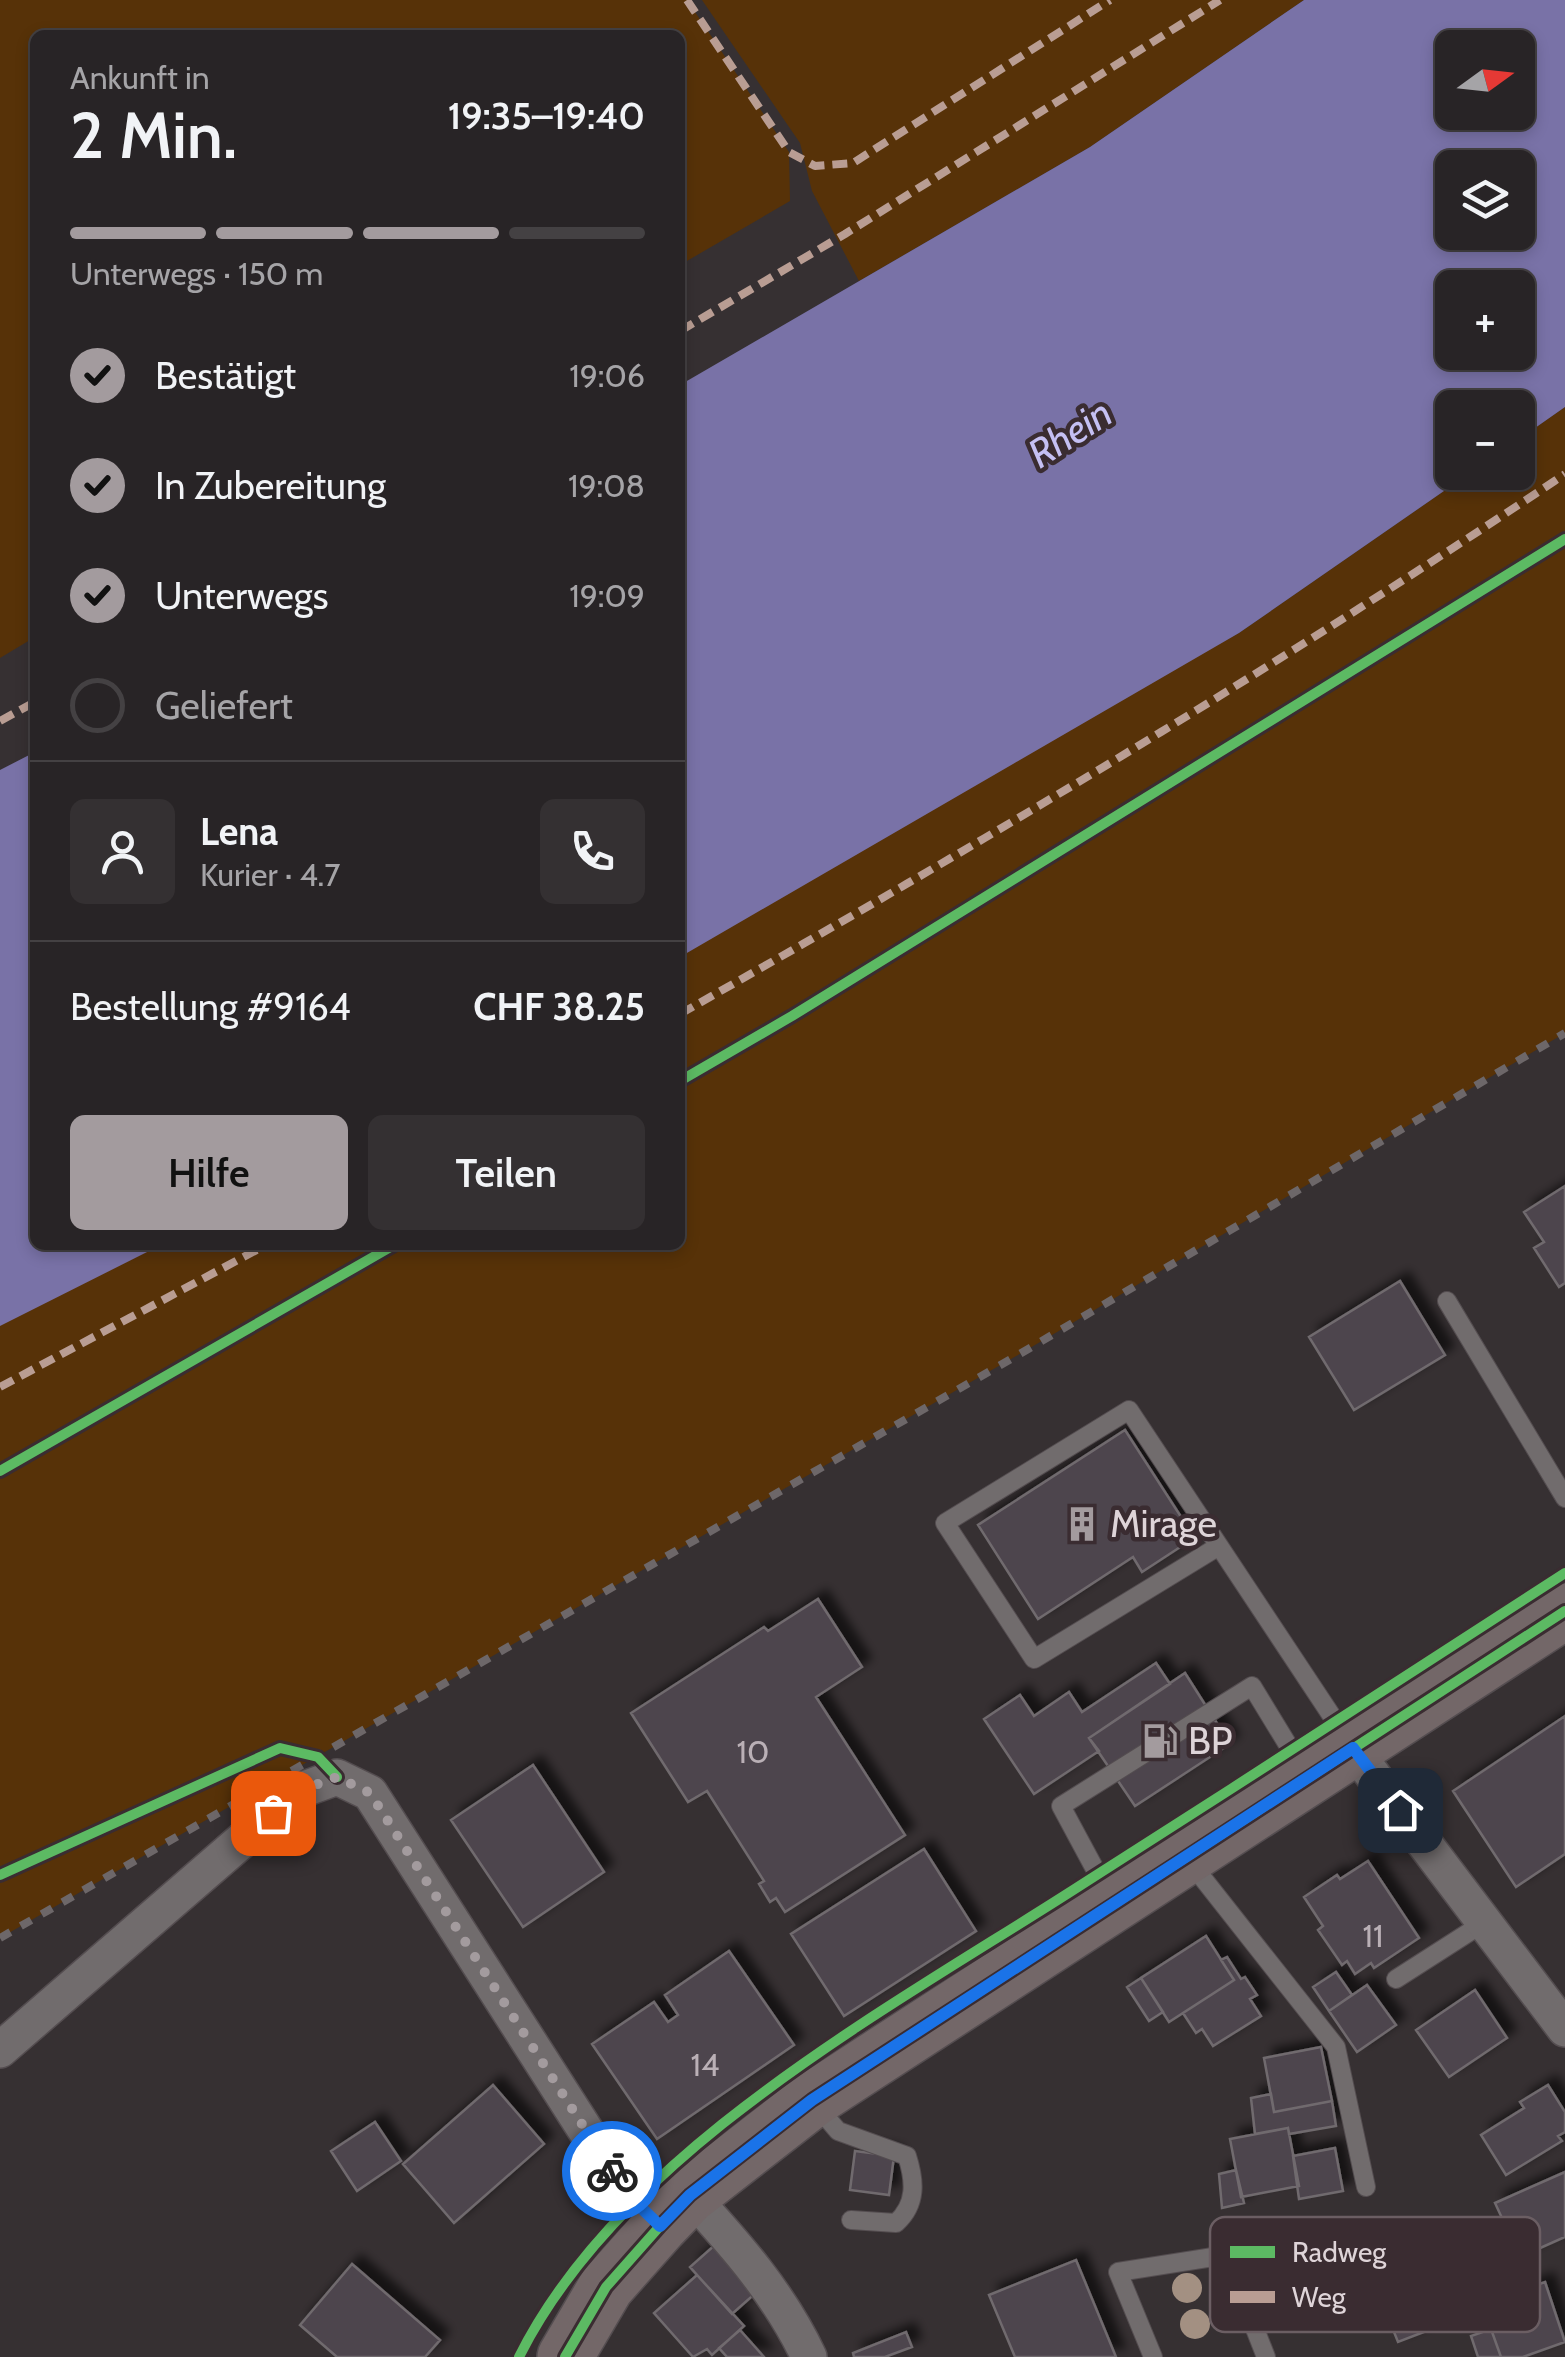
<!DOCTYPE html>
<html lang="de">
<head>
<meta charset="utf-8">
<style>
  body { margin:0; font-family:Cabin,sans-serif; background:#343032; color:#f1f3f6; height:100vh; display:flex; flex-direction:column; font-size:38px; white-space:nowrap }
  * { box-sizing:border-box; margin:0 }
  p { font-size:32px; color:#a5a4a7 }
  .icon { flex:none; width:55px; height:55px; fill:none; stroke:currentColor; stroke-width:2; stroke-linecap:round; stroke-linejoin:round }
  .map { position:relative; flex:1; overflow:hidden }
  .sheet { position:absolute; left:30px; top:30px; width:655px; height:1220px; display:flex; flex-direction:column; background:#282426; border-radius:15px; box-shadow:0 5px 15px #0003,0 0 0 2px #444143 }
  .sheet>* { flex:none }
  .needle { width:65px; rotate:75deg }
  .buttons { position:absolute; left:1435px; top:30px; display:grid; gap:20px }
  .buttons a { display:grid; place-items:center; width:100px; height:100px; border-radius:15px; background:#282426; box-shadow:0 5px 15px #0003,0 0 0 2px #444143; font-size:50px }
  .pin { position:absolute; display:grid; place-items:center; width:85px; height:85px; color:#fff; margin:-42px; border-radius:20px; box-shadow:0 5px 15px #0006 }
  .courier { position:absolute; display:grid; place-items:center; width:100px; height:100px; margin:-50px; border:8px solid #1a73e8; border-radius:50%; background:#fff; color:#222; box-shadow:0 2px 12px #0007 }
  .summary em { font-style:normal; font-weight:600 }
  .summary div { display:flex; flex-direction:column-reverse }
  .summary { display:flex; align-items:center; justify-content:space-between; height:170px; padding:0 40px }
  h1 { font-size:65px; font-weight:600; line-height:75px }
  .bar { display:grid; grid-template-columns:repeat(4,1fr); gap:15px 10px; align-content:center; height:120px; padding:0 40px }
  .bar i { height:12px; border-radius:8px; background:#444143 }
  .bar .selected { background:#a39b9e }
  .bar p { grid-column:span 4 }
  .line { display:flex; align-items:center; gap:25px; padding:0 40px; border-top:2px solid #444143 }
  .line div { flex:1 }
  .round { display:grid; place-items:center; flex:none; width:105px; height:105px; border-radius:15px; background:#343032 }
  ol { padding:0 40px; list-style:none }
  li { display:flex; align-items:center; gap:30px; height:110px }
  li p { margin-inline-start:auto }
  li .icon { padding:10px; border-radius:50%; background:#a39b9e; color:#111; stroke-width:4 }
  li:last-child { color:#a5a4a7 }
  li i { width:55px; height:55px; border:5px solid #444143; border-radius:50% }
  .primary-button { display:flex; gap:20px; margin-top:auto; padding:20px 40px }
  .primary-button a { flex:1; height:115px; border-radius:15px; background:#a39b9e; color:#111; font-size:40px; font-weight:600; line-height:115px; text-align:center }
  .primary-button a+a { background:#343032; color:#f1f3f6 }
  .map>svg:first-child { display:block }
  .green { fill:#573208 }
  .water { fill:#7972a7; fill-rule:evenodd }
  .building { fill:#4e444e; stroke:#706b6e; stroke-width:2.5; filter:url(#shadow) }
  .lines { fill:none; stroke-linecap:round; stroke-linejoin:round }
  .lane-casing { stroke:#544d50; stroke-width:20 }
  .street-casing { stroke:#544d50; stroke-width:38 }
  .primary-casing { stroke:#544d50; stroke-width:58 }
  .lane { stroke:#716c6d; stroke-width:18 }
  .street { stroke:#716c6d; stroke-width:35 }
  .primary { stroke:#736768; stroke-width:55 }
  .rail { stroke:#6d6769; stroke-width:8; stroke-dasharray:12 12; stroke-linecap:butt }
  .quiet { stroke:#b99d93; stroke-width:8; stroke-dasharray:15 8; stroke-linecap:butt }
  .cycleway-casing { stroke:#3a2c31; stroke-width:16 }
  .cycleway { stroke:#5cba63; stroke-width:10 }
  .tree { fill:#a39082 }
  .done { stroke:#a39b9e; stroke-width:10; stroke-dasharray:0 18 }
  .route { stroke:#1a73e8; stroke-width:12 }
  .labels { text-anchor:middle; stroke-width:9; stroke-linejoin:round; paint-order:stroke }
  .number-label { font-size:32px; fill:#bab0b6 }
  .poi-label { font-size:38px; fill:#ded4d8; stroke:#3a2c31; text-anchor:start }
  .water-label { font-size:40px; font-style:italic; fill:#c5c0f3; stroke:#3a2c31 }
  .key { fill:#3a2c31; stroke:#6b5e63; stroke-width:2.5 }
  .key-label { font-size:28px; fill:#ded4d8 }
</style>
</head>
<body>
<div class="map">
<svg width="1565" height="2357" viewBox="0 0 1565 2357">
  <defs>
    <filter id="shadow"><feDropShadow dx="9" dy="-9" stdDeviation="5" flood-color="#0009"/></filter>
  </defs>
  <rect width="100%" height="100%" fill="#363032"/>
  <path class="green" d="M0,0H687L789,152L790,201L680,265V35H35V637L0,658Z
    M702,0H1304L1090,147L859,281L812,191L800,143Z
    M1565,407V1033L1018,1355L0,1938V1316L129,1245H680V941L1239,633L1470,473L1518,472V440Z"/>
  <path class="water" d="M1304,0H1565V407L1518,440V408H1452V472L1470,473L1239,633L680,957V385L1090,147ZM1452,48H1518V112H1452ZM1452,168H1518V232H1452ZM1452,288H1518V352H1452Z
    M35,752V1245H161L0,1326V770Z"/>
  <path class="building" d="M1565,1186V1283L1559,1287L1534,1248L1544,1242L1524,1212Z
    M1400,1281L1445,1355L1354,1410L1309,1337Z
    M1125,1430L1185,1523L1181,1525L1191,1540L1142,1572L1133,1557L1038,1619L978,1525Z
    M818,1599L862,1667L816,1697L905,1835L785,1912L776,1898L770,1902L759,1884L764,1881L707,1791L688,1802L631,1713L764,1627L768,1631Z
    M1156,1663L1170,1684L1089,1738L1099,1751L1034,1794L984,1719L1020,1695L1034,1716L1069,1692L1082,1712Z
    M1185,1673L1230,1744L1135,1806L1089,1738Z
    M1565,1716V1854L1516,1887L1453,1791Z
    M533,1765L604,1872L523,1927L451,1820Z
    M924,1849L976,1931L844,2016L791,1934Z
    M1368,1861L1419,1938L1374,1968L1371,1963L1355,1974L1347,1961L1342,1965L1318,1930L1323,1926L1304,1897L1337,1875L1340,1879Z
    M1206,1936L1234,1980L1169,2022L1141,1978Z
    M729,1951L794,2045L657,2139L592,2044L654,2002L668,2022L678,2015L665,1995Z
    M1227,1957L1241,1979L1245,1977L1257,1995L1250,1999L1261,2016L1213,2046L1202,2029L1196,2033L1183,2013L1234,1980L1221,1960Z
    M1336,1972L1352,1995L1329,2011L1313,1987Z
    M1141,1978L1163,2012L1149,2021L1127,1987Z
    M1367,1985L1396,2025L1357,2052L1329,2011Z
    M1475,1990L1507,2038L1449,2077L1416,2030Z
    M1321,2047L1332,2101L1274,2112L1264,2058Z
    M493,2085L544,2144L454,2223L403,2164Z
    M1548,2085L1565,2112V2132L1558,2136L1562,2141L1506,2175L1481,2135L1524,2108L1520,2102Z
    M1271,2094L1274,2112L1332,2101L1336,2126L1289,2134L1288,2128L1255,2134L1251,2098Z
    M375,2122L401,2161L357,2191L331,2151Z
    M1288,2128L1299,2186L1241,2197L1230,2139Z
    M1335,2148L1343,2191L1299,2199L1293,2156Z
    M855,2151L894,2156L889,2195L850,2190Z
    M1236,2170L1244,2203L1222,2208L1219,2174Z
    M1565,2172V2237L1520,2257L1495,2203Z
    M716,2244L758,2291L732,2314L690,2267Z
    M1076,2260L1116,2357H1015L989,2295Z
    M352,2264L440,2340L425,2357H337L300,2325Z
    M697,2275L744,2326L712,2355L707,2349L693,2357L654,2313Z
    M1545,2282L1565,2342L1523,2357H1501L1482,2304Z
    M1414,2294L1429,2330L1398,2342L1384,2307Z
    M1491,2329L1501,2357H1478L1471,2336Z
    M740,2330L764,2357H727L719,2348Z
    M906,2332L912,2347L885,2357H854L853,2353Z"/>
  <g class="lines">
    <defs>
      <path id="lane" d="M1447,1301L1565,1498
        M1219,1546L1034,1659L945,1523L1129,1410L1349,1742
        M1190,1862L1336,2047L1366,2187
        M1111,1899L1061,1806L1252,1686L1305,1773
        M1396,1979L1485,1922
        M815,2104L838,2131L907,2156C915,2181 917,2204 896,2223L851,2220
        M1153,2357L1118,2272L1226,2255L1266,2357"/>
      <path id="street" d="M1353,1749L1565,2029
        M0,2050L299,1791L337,1777L370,1793L625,2192L660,2226
        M690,2195C736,2245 780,2295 809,2357"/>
      <path id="primary" d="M565,2357L606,2287L660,2226L690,2195L812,2100L1565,1611"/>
    </defs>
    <use href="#lane" class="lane-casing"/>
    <use href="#street" class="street-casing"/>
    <use href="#primary" class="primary-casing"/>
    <use href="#lane" class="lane"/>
    <use href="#street" class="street"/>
    <use href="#primary" class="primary"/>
    <path class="rail" d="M0,1938L1018,1355L1565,1033"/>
    <path class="quiet" d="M687,0L789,152L815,166L853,163L1110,0
      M680,331L845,234L1220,0
      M0,721L35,702
      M680,1014C981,844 1278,666 1565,474
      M0,1387L266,1245"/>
    <defs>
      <path id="cycleway" d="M680,1081L792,1016L1565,539
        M0,1471L394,1245
        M0,1875L280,1748L318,1757L337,1777
        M519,2357C622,2150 892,2007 1081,1885C1243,1782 1404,1677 1565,1573
        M565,2357L606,2287L660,2226L690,2195L812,2100L1565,1611"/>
    </defs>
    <use href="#cycleway" class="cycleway-casing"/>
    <use href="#cycleway" class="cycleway"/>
  </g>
  <g class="tree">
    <circle cx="1187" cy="2288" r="15"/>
    <circle cx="1195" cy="2324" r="15"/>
  </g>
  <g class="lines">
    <path class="done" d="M273,1813L299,1791L337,1777L370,1793L612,2171"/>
    <path class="route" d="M612,2171L625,2192L660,2226L690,2195L812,2100L1353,1748L1400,1810"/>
  </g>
  <defs>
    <symbol id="building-bare" viewBox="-9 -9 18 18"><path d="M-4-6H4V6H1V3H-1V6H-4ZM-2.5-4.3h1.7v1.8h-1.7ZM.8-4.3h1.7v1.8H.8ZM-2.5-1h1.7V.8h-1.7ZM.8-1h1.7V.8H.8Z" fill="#a39b9e" stroke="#3a2c31" stroke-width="2.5" paint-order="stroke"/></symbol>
    <symbol id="fuel-bare" viewBox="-9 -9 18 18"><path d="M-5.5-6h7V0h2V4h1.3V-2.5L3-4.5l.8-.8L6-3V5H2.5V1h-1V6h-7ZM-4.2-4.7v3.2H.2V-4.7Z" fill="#a39b9e" stroke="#3a2c31" stroke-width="2.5" paint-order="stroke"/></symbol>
  </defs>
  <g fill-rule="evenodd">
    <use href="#building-bare" x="1057" y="1499" width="50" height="50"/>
    <use href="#fuel-bare" x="1135" y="1716" width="50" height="50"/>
  </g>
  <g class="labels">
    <g class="number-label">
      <text x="753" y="1763">10</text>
      <text x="1373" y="1947">11</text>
      <text x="705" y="2076">14</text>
    </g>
    <g class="poi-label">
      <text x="1110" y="1537">Mirage</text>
      <text x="1188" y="1754">BP</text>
    </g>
    <g class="water-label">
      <text transform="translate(1070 433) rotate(-33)" y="14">Rhein</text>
    </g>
  </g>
  <rect x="1210" y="2217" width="330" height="115" rx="15" class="key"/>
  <rect x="1230" y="2246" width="45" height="12" fill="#5cba63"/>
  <rect x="1230" y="2291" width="45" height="12" fill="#b99d93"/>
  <g class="key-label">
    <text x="1292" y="2262">Radweg</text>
    <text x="1292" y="2307">Weg</text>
  </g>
</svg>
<div class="buttons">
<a><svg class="needle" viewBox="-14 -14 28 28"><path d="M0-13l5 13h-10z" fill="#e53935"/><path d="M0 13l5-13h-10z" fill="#a5a4a7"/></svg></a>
<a><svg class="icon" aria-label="layers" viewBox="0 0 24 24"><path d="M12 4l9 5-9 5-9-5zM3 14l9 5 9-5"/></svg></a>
<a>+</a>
<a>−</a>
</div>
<div class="pin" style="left:273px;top:1813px;background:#ea580c"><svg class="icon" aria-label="bag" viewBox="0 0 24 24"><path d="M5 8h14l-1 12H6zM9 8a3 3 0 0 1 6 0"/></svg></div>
<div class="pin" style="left:1400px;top:1810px;background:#1f2937"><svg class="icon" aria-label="home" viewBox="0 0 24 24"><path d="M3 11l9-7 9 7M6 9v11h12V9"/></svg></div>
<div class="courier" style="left:612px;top:2171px"><svg class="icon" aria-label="bike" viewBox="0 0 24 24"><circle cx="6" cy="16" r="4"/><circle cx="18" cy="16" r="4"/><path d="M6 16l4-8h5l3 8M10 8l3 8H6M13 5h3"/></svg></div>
<section class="sheet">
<div class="summary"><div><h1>2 Min.</h1><p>Ankunft in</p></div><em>19:35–19:40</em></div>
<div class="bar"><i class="selected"></i><i class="selected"></i><i class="selected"></i><i></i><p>Unterwegs · 150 m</p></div>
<ol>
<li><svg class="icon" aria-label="check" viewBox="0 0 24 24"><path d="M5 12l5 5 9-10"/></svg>Bestätigt<p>19:06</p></li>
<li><svg class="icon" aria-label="check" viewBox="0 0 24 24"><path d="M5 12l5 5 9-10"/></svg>In Zubereitung<p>19:08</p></li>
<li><svg class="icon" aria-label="check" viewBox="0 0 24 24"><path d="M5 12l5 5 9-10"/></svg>Unterwegs<p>19:09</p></li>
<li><i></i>Geliefert</li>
</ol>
<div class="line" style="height:180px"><a class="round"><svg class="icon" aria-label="person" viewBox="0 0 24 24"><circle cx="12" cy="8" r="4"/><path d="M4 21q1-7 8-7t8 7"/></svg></a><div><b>Lena</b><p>Kurier · 4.7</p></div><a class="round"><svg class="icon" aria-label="phone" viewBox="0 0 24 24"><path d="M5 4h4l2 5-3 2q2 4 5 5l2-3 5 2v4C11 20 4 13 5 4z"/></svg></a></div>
<div class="line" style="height:130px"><div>Bestellung #9164</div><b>CHF 38.25</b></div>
<div class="primary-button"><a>Hilfe</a><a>Teilen</a></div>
</section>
</div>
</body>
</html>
